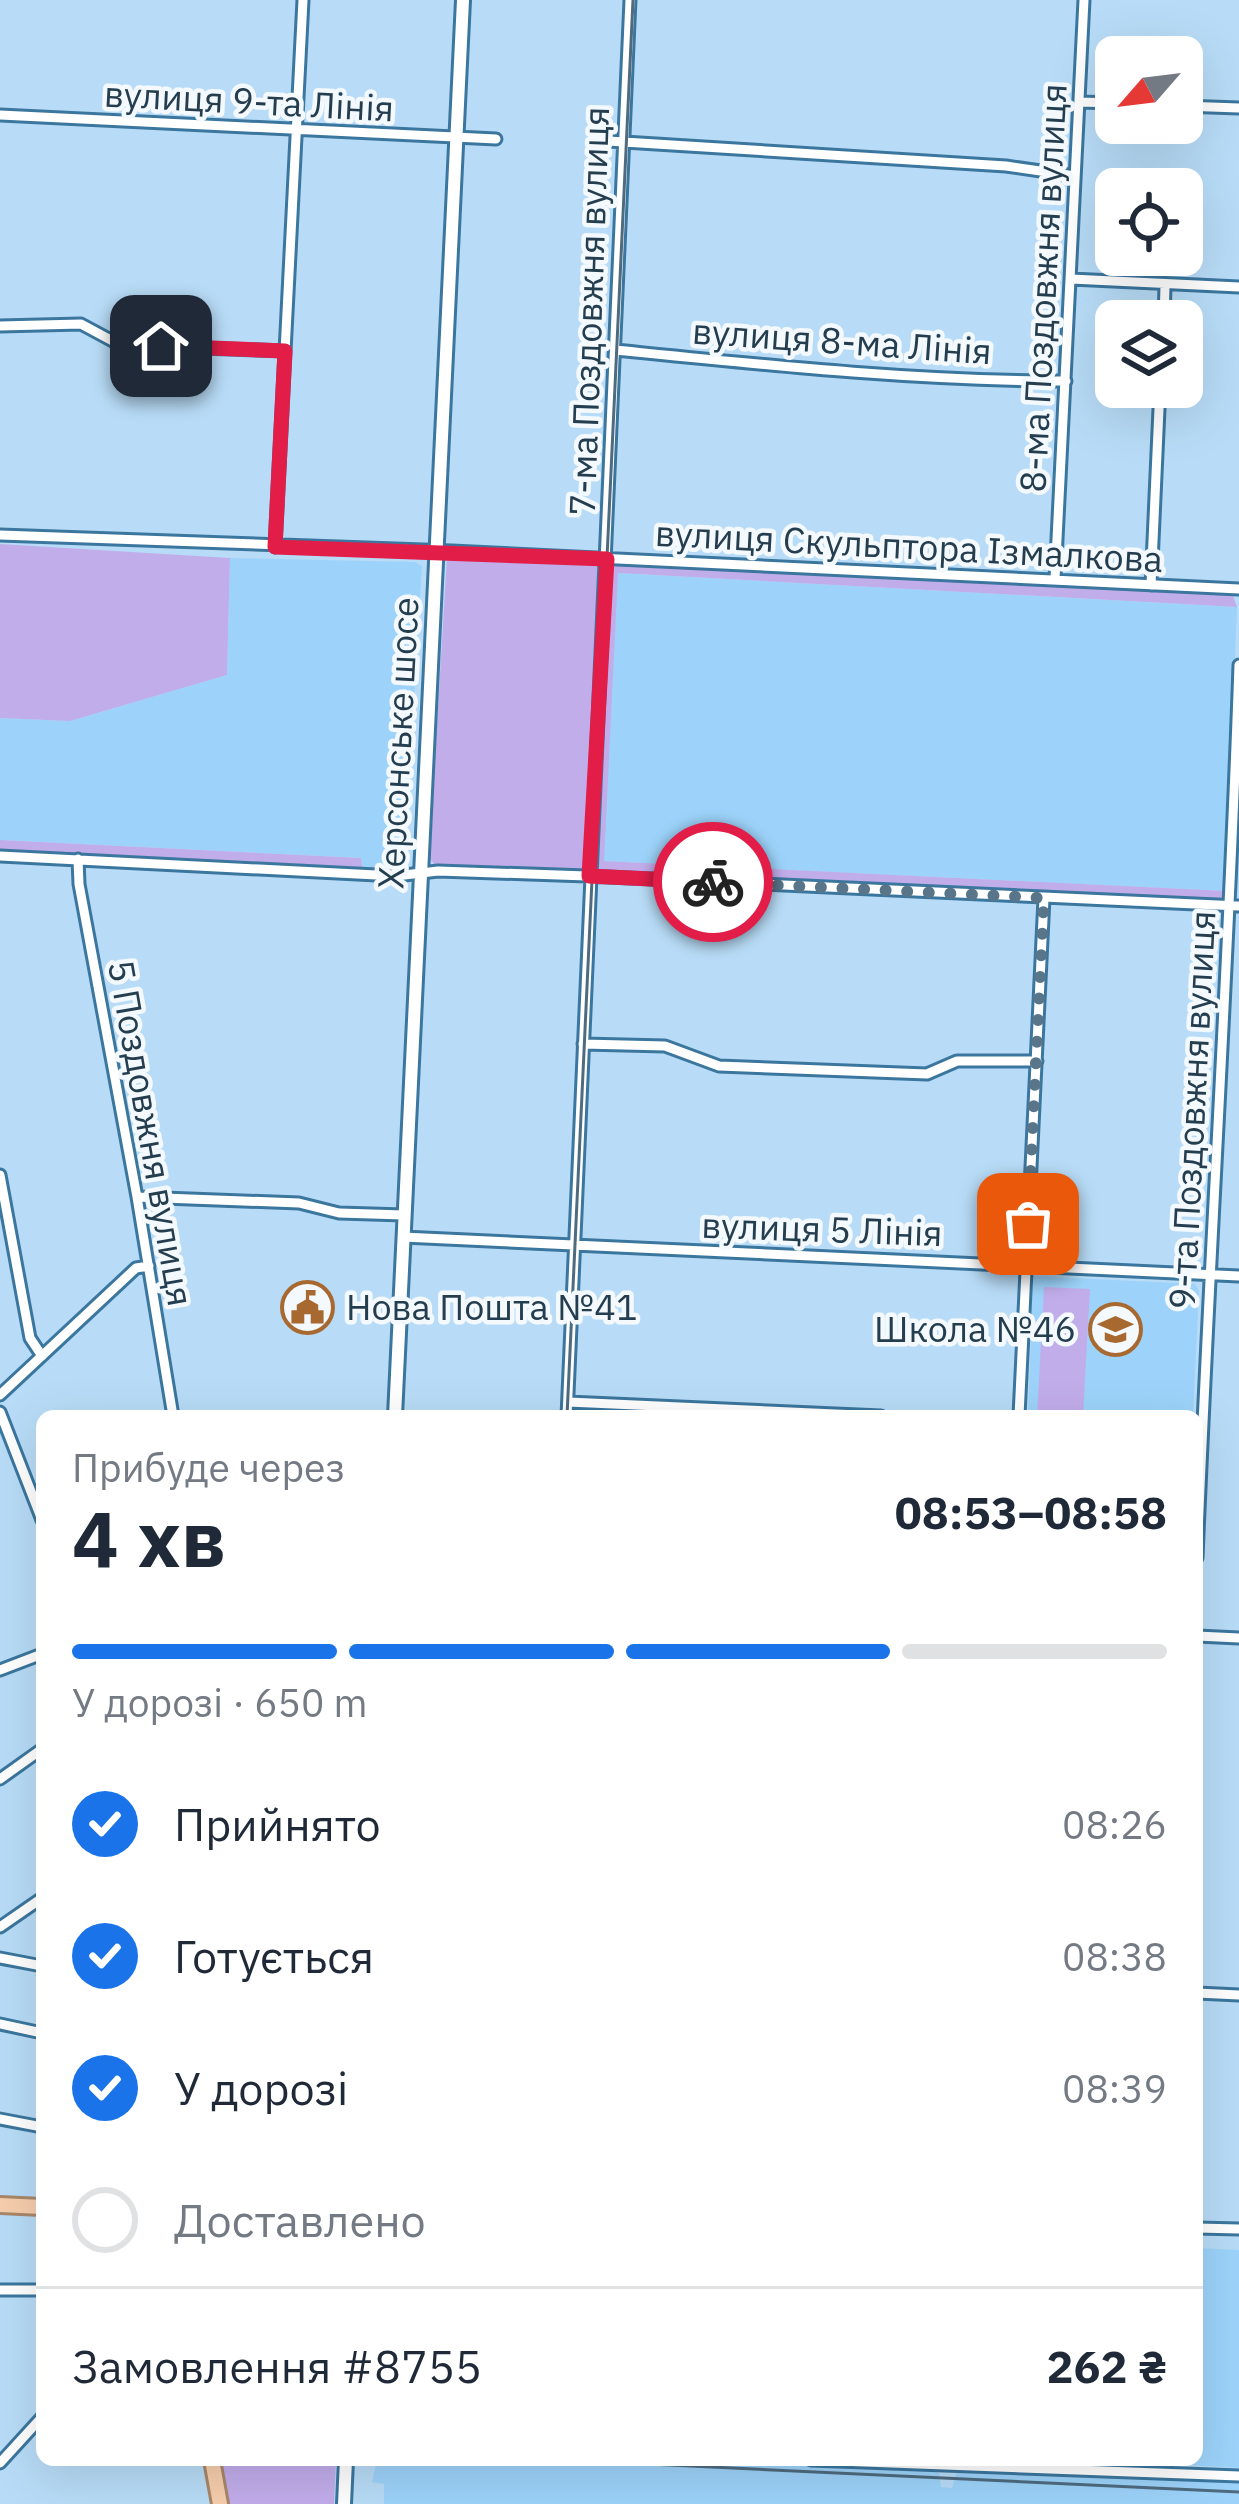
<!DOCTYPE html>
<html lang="uk">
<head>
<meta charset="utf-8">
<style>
  body { margin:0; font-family:"IBM Plex Sans",sans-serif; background:#f2f2f3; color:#1f2937; height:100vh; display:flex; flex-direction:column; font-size:45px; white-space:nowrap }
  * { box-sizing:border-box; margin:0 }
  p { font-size:39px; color:#747a83 }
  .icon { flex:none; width:66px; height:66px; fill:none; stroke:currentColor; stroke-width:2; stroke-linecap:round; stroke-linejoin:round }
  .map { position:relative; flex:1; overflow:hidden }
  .details { position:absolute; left:36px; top:1410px; width:1167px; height:1056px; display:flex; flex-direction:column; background:#fff; border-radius:18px; box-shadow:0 12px 48px #0002 }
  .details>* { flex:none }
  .needle { width:78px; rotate:242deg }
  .tools { position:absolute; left:1095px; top:36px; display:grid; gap:24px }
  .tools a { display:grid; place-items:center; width:108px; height:108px; border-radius:18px; background:#fff; box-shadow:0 12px 48px #0002; font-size:60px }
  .pin { position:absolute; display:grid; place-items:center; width:102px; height:102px; color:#fff; margin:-51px; border-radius:24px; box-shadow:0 6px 18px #0006 }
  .courier { position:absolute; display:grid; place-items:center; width:120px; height:120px; margin:-60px; border:9px solid #e11d48; border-radius:50%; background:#fff; color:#222; box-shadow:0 3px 15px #0007 }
  .overview em { font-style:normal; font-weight:700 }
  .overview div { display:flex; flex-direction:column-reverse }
  .overview { display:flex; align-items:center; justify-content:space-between; height:204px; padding:0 36px }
  h1 { font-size:78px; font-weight:700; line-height:90px }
  .bar { display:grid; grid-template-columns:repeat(4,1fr); gap:18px 12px; align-content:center; height:144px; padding:0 36px }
  .bar i { height:15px; border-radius:9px; background:#e0e1e3 }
  .bar .selected { background:#1a73e8 }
  .bar p { grid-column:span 4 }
  .line { display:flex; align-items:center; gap:30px; padding:0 36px; border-top:3px solid #e0e1e3 }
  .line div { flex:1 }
  ol { padding:0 36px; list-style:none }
  li { display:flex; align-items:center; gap:36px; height:132px }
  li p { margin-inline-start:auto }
  li .icon { padding:12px; border-radius:50%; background:#1a73e8; color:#fff; stroke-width:4 }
  li:last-child { color:#747a83 }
  li i { width:66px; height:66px; border:6px solid #e0e1e3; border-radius:50% }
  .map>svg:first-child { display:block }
  .built { fill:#9dd3fa }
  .green { fill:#c2adeb }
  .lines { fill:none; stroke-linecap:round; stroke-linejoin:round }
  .minor-casing { stroke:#3b769e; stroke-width:15 }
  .secondary-casing { stroke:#3b769e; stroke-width:18 }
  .primary-casing { stroke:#a98769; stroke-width:20 }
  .minor { stroke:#fff; stroke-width:9 }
  .secondary { stroke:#fff; stroke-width:12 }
  .primary { stroke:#f6cead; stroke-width:14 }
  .tram { stroke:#4f6b7f; stroke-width:3 }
  .done { stroke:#58758a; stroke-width:12; stroke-dasharray:0 21.6 }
  .route { stroke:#e11d48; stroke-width:15 }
  .labels { text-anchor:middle; stroke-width:9; stroke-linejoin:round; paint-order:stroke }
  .street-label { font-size:36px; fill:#253e4f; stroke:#f3f9fd }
  .poi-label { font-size:36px; fill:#253e4f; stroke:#f3f9fd; text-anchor:start }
</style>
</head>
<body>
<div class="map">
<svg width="1239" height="2504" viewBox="0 0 1239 2504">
  <rect width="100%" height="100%" fill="#b8dcf7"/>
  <path class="built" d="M230,558L415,562L422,566L404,866L395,872L362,868L361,858L0,840V718L70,721L227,675Z
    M617,573L1237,607L1226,891L603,861Z
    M1033,1276L1195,1284L1199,1291L1193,1416H1028Z
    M1197,2248L1239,2250V2468L1166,2464V2460H1197Z
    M377,2460H703L932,2471L939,2473L941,2487L952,2488L956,2474L965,2471L1239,2483V2504H384V2484L372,2482Z"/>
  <path class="green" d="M0,544L230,558L227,675L70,721L0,718Z
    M447,558L1232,593L1237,607L618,573L604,861L1226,891V899L1220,903L436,866L429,858Z
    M0,840L361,858L362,868L0,852Z
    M1044,1287L1090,1289L1083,1416H1037Z
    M221,2460H336L334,2504H229Z"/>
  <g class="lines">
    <defs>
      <path id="minor" d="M1079,102L1116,103
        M1182,106L1239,108
        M0,115L496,139
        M608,141L1006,166L1075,176
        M1071,279L1239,287
        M1164,321L1165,286
        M0,326L81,324L120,345L285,351
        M615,350C765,365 915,381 1066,381
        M0,535L452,551L1239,589
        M275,547L303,0
        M1055,579L1084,0
        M1151,585L1160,387
        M0,856L396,876L438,871L587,876L1239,906
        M78,859L79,884L137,1197L173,1416
        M583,1044L665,1046L719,1066L927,1074L957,1061H1037
        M0,1175L30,1338L42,1356
        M137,1197L299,1203L339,1213L404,1215
        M403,1237L1239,1276
        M0,1395L136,1268L149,1266
        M568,1402L881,1416
        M0,1412L42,1520
        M567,1416L630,0
        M1019,1416L1044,898
        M1197,1558C1209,1260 1229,963 1239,665
        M1197,1636L1239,1638
        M0,1670L42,1654
        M0,1779L42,1749
        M0,1927L42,1898
        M0,1958L42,1966
        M1197,1993L1239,1995
        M0,2024L42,2033
        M0,2119L42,2127
        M1197,2228L1239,2229
        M0,2290H42
        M811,2460L1239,2476
        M0,2463L42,2417"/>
      <path id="secondary" d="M395,1416L463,0
        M344,2504L346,2460"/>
      <path id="primary" d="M0,2205L42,2207
        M212,2460L220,2504"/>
    </defs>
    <use href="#minor" class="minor-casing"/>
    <use href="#secondary" class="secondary-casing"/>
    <use href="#primary" class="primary-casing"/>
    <use href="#minor" class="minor"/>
    <use href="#secondary" class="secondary"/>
    <use href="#primary" class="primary"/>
    <path class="tram" d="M567,1416L633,0
      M564,2460L1239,2492"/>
  </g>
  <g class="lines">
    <path class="done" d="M713,882L1044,898L1028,1224"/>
    <path class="route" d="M161,346L285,351L275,547L607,559L589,876L713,882"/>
  </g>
  <defs>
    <symbol id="civic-ring" viewBox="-11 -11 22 22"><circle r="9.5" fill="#f3f9fd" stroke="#a86930" stroke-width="1.5"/><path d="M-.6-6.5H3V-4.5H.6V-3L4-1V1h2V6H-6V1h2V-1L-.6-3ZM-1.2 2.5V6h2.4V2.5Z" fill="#a86930"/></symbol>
    <symbol id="school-ring" viewBox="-11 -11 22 22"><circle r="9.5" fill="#f3f9fd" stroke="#a86930" stroke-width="1.5"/><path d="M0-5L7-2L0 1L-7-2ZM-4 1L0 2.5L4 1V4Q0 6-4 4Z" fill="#a86930"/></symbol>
  </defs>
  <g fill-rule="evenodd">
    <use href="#civic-ring" x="278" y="1278" width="59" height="59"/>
    <use href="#school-ring" x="1086" y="1300" width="59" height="59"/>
  </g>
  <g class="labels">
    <g class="street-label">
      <text transform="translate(249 101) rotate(3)" y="13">вулиця 9-та Лінія</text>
      <text transform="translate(1043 288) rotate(-87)" y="13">8-ма Поздовжня вулиця</text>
      <text transform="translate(589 311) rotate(-88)" y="13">7-ма Поздовжня вулиця</text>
      <text transform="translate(842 341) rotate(4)" y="13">вулиця 8-ма Лінія</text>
      <text transform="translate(909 546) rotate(3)" y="13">вулиця Скульптора Ізмалкова</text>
      <text transform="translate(398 743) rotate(-87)" y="13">Херсонське шосе</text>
      <text transform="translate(1192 1110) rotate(-87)" y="13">9-та Поздовжня вулиця</text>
      <text transform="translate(151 1133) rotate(80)" y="13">5 Поздовжня вулиця</text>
      <text transform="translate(822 1229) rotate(2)" y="13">вулиця 5 Лінія</text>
    </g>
    <g class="poi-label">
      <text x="346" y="1320">Нова Пошта №41</text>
      <text x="1076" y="1342" text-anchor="end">Школа №46</text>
    </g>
  </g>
</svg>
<div class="tools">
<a><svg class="needle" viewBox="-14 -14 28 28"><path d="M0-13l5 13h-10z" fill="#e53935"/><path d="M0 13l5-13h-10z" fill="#747a83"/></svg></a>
<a><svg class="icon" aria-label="locate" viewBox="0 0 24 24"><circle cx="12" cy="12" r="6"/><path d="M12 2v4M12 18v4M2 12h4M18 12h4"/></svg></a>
<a><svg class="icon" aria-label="layers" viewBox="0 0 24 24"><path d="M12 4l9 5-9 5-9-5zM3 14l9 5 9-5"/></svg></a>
</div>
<div class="pin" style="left:1028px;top:1224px;background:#ea580c"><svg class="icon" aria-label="bag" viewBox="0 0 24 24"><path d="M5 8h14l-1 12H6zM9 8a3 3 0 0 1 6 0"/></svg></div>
<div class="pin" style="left:161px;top:346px;background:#1f2937"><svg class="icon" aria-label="home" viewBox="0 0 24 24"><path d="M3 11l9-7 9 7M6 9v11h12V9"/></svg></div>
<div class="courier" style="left:713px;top:882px"><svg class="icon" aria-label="bike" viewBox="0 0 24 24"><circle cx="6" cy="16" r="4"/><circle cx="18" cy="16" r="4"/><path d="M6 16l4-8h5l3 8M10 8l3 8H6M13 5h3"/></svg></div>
<section class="details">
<div class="overview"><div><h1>4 хв</h1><p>Прибуде через</p></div><em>08:53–08:58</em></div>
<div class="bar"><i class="selected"></i><i class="selected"></i><i class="selected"></i><i></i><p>У дорозі · 650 m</p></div>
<ol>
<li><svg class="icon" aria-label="check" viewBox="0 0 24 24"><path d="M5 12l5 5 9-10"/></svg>Прийнято<p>08:26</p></li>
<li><svg class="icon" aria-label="check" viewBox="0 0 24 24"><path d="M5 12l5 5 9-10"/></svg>Готується<p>08:38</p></li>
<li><svg class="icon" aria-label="check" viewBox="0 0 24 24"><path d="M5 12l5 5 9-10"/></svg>У дорозі<p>08:39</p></li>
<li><i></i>Доставлено</li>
</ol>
<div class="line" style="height:156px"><div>Замовлення #8755</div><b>262 ₴</b></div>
</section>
</div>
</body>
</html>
